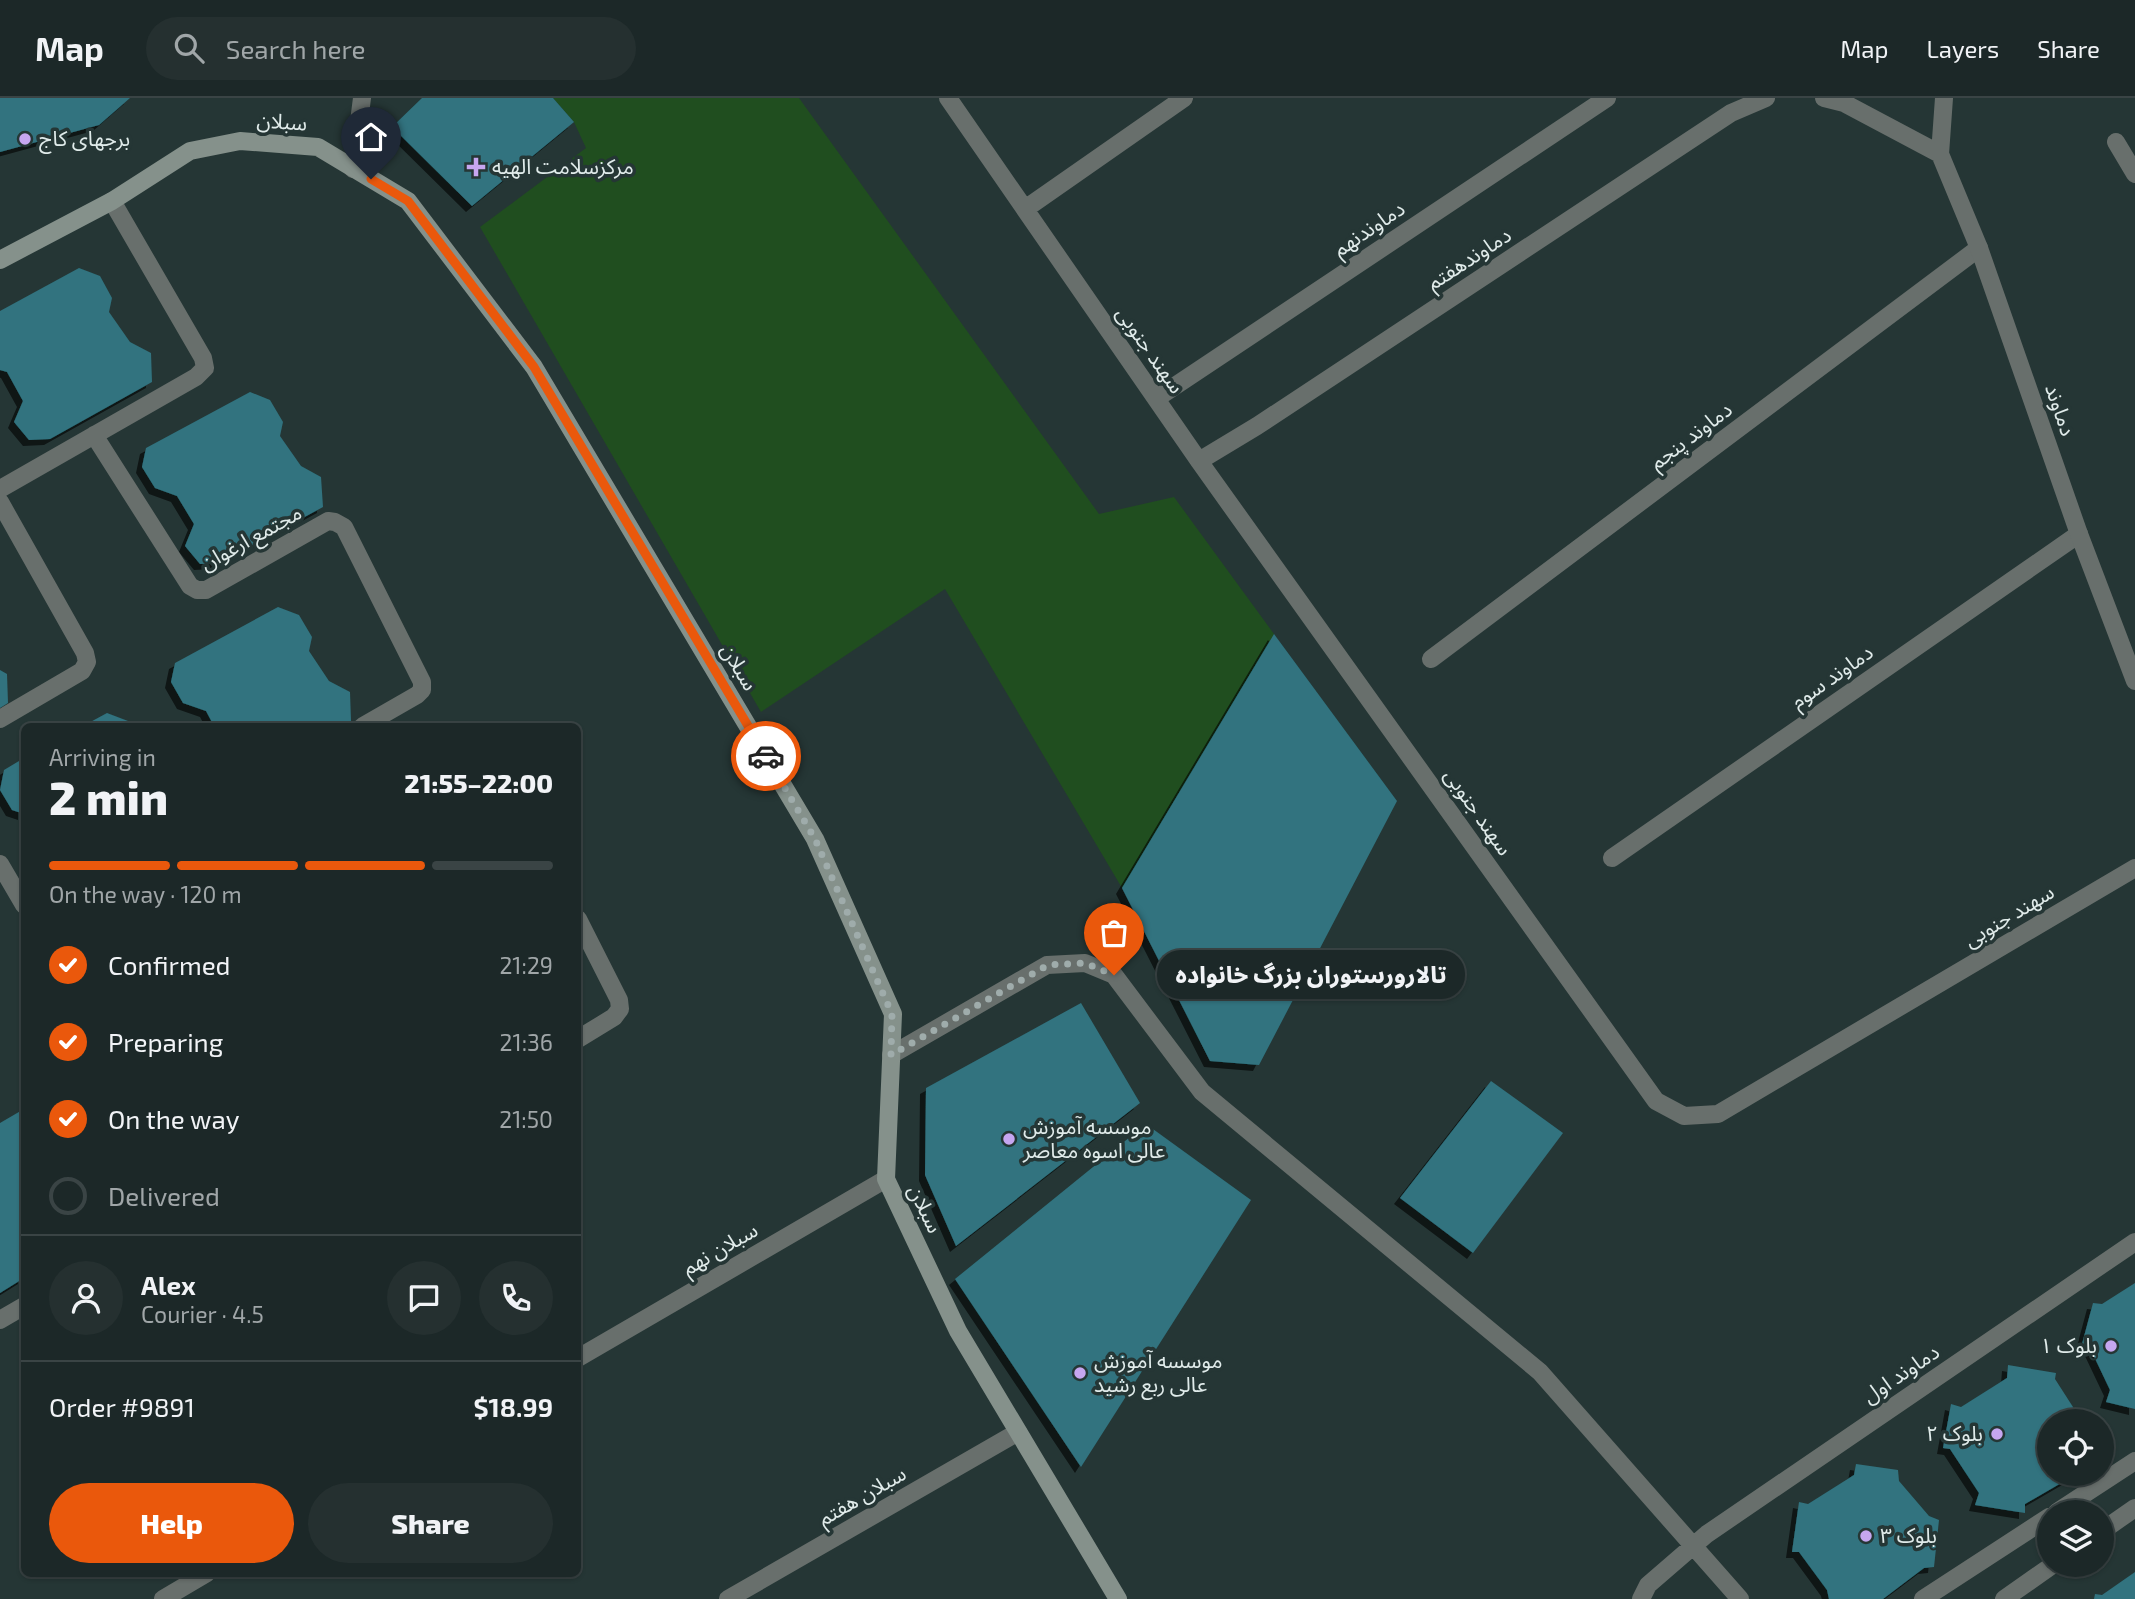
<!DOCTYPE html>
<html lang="en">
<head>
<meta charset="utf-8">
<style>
  body { margin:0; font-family:"Exo 2","Noto Sans Arabic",sans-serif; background:#253030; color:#f1f3f6; height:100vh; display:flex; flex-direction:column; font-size:26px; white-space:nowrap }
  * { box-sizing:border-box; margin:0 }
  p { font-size:23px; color:#a0a6a8 }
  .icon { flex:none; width:38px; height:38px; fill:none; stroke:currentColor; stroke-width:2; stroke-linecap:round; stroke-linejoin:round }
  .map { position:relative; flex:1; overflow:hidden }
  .side { position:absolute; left:21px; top:625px; width:560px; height:854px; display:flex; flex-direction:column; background:#1c2828; border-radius:10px; box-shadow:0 2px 5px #0004,0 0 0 2px #3a4445 }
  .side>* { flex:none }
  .tools { position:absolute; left:2037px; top:1311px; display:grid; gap:14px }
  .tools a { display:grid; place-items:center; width:77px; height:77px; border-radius:50%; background:#1c2828; box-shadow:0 2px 5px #0004,0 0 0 2px #3a4445; font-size:35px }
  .pin { position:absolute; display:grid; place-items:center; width:60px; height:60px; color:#fff; margin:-72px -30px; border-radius:50% 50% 50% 0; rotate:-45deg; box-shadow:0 0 7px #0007 }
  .pin .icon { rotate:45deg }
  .courier { position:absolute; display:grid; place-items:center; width:70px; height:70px; margin:-35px; border:5px solid #ea580c; border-radius:50%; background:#fff; color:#222; box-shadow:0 2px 9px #0007 }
  .bubble { position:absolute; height:49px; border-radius:24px; background:#1c2828; box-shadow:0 2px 5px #0004,0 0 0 2px #3a4445; font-size:23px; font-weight:800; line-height:49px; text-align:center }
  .summary em { font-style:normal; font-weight:800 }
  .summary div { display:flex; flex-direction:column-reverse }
  .summary { display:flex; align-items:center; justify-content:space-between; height:119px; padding:0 28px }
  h1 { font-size:46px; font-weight:800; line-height:52px }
  .bar { display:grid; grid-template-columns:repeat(4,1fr); gap:10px 7px; align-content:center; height:84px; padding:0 28px }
  .bar i { height:9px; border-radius:5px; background:#3a4445 }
  .bar .on { background:#ea580c }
  .bar p { grid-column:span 4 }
  .line { display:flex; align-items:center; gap:18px; padding:0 28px; border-top:2px solid #3a4445 }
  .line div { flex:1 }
  .round { display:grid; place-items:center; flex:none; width:74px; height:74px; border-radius:37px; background:#253030 }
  ol { padding:0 28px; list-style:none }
  li { display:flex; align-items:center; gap:21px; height:77px }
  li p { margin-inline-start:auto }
  li .icon { padding:7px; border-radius:50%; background:#ea580c; color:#fff; stroke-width:4 }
  li:last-child { color:#a0a6a8 }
  li i { width:38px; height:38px; border:4px solid #3a4445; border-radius:50% }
  .button { display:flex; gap:14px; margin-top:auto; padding:14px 28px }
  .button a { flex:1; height:80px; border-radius:42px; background:#ea580c; color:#fff; font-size:28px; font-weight:800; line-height:80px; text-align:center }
  .button a+a { background:#253030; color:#f1f3f6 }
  header { display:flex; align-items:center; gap:42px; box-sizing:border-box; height:98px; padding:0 35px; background:#1c2828; border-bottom:2px solid #3a4445 }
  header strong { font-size:33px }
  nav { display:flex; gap:38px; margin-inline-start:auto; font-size:24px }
  .search { width:490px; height:63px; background:#253030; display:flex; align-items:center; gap:18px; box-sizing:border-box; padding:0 24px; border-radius:38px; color:#a0a6a8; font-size:26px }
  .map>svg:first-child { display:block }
  .green { fill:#204e1f }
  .building { fill:#30737f; filter:url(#shadow) }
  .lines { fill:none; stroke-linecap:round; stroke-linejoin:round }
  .lane { stroke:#686f6c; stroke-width:18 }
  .street { stroke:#686f6c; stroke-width:18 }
  .secondary { stroke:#85918b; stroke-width:18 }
  .done { stroke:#9facab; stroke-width:7; stroke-dasharray:0 12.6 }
  .route { stroke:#ea580c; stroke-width:9 }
  .poi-dot { fill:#c6a6f0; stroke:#253635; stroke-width:2.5 }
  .labels { text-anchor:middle; stroke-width:7; stroke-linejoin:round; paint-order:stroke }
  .street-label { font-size:21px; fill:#e0ebea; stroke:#253635 }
  .poi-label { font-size:21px; fill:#e0ebea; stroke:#253635; text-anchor:start }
</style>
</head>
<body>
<header>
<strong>Map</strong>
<div class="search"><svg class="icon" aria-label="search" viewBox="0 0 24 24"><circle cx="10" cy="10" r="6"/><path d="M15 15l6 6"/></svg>Search here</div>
<nav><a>Map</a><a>Layers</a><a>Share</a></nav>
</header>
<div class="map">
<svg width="2135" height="1501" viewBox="0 0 2135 1501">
  <defs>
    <filter id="shadow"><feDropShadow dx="-6" dy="6" stdDeviation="0" flood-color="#0009"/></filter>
  </defs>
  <rect width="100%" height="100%" fill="#253635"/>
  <path class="green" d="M553,0H799L1099,416L1174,399L1274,536L1122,790L945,491L761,614L480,129L586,50L574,24Z"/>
  <path class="building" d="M0,0H130L99,27L0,54Z
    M422,0H553L574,24L472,108L392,29Z
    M79,170L100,178L112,200L109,214L130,244L151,255L152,284L50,341L29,342L14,324L23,303L7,274L0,272V213Z
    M250,294L270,302L283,324L280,338L301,368L321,379L323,409L220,465L200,466L185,448L194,426L177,398L155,390L142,369L146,350Z
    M278,509L299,517L312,539L309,553L329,583L350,594L351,623L342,628H214L206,613L183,605L171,584L175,565Z
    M1274,536L1397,703L1259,967L1210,963L1122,790Z
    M0,572L7,576L8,605L0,610Z
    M107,615L128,623L131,628H83Z
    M24,660V716L12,712L0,692L4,672Z
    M1081,905L1140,1005L956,1148L925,1077L926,990Z
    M1491,983L1563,1035L1473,1155L1400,1100Z
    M24,1011V1180L0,1195V1025Z
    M1146,1026L1251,1102L1081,1369L955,1181Z
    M2135,1185V1311L2106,1304L2110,1292L2090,1250L2082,1246L2093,1205L2102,1206Z
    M2008,1267L2056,1275L2055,1281L2082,1323H2049V1376H2084L2083,1380L2075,1377L2025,1406V1415L1975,1407L1979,1395L1950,1351L1943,1350L1951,1306L1961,1309L2007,1280Z
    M1856,1366L1898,1372L1899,1383L1929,1418L1939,1422L1934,1469L1924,1470L1883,1501H1829L1827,1492L1799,1454H1792L1799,1404L1808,1406L1854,1377Z
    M2135,1474V1501H2094L2095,1496L2102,1497Z"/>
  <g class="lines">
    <path class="lane" d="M1431,561L1979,150
      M1612,760L2079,436"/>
    <path class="street" d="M948,0L1199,363L1656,1003L1684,1018L1718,1016L2135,770
      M1824,0L1844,5L1940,56
      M1944,0L1940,56L1979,150L2079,436L2135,583
      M2116,44L2135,76
      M353,71L362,0
      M1025,111L1184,0
      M1157,300L1607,0
      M94,337L190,488L197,492H206L328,423L335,424L344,429L422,584V592L417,597L363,628
      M1199,363L1257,328L1731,15L1766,0
      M0,391L196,279L205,270L203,260L112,103
      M0,404L85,555L87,564L82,573L0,621
      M0,766L24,807
      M578,821L619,902L620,911L614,919L578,941
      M891,957L1047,867L1085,865L1114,877L1202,994L1540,1274L1740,1501
      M0,1222L24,1208
      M578,1260L886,1081
      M2057,1414L2135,1363
      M2102,1433L2135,1410
      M163,1501L207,1475
      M728,1501L1018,1334
      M1641,1501L1648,1487L1707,1436L2135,1144
      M1923,1501L2049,1419
      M2004,1501L2054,1466"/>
    <path class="secondary" d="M0,162L112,103L190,53L240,43L318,49L408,103L534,269L815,741L893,916L886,1081L958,1233L1118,1501"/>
  </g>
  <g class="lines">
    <path class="done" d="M766,658L815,741L892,916L891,957L1048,867L1085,865L1114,877"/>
    <path class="route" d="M371,81L408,103L534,269L766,658"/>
  </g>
  <g class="poi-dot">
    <circle cx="25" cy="41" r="7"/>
    <path d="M472.5 58.5h7v7h7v7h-7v7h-7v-7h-7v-7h7z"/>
    <circle cx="1009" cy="1041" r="7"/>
    <circle cx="2111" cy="1248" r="7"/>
    <circle cx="1080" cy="1275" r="7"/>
    <circle cx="1997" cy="1336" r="7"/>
    <circle cx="1866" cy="1438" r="7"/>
  </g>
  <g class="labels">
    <g class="street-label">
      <text transform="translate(282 24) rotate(4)" y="7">سبلان</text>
      <text transform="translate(1369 131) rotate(-34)" y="7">دماوندنهم</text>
      <text transform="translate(1469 161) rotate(-33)" y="7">دماوندهفتم</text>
      <text transform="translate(1150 252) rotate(55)" y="7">سهند جنوبی</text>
      <text transform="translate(2060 312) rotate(71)" y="7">دماوند</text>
      <text transform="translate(1691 338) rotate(-37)" y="7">دماوند پنجم</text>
      <text transform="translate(251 440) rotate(-29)" y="7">مجتمع ارغوان</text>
      <text transform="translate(739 569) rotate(59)" y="7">سبلان</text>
      <text transform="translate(1832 579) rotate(-35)" y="7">دماوند سوم</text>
      <text transform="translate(1478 714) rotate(55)" y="7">سهند جنوبی</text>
      <text transform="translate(2009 818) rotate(-31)" y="7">سهند جنوبی</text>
      <text transform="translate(925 1111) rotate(64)" y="7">سبلان</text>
      <text transform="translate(720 1151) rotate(-30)" y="7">سبلان نهم</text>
      <text transform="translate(1901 1276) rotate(-34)" y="7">دماوند اول</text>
      <text transform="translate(862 1398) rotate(-30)" y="7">سبلان هفتم</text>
    </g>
    <g class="poi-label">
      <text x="39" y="48">برجهای کاج</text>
      <text x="492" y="76">مرکزسلامت الهیه</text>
      <text x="1023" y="1036">موسسه آموزش<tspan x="1023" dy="24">عالی اسوه معاصر</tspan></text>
      <text x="2097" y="1255" text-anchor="end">بلوک ۱</text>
      <text x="1094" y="1270">موسسه آموزش<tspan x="1094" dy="24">عالی ربع رشید</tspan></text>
      <text x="1983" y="1343" text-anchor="end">بلوک ۲</text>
      <text x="1880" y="1445">بلوک ۳</text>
    </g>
  </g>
</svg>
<div class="tools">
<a><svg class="icon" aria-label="locate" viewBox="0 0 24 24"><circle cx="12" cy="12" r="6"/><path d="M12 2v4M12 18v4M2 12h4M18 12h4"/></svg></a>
<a><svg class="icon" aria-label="layers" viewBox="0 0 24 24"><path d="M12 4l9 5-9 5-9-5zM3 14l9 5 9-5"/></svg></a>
</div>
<div class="pin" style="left:1114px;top:877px;background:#ea580c"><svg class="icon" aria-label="bag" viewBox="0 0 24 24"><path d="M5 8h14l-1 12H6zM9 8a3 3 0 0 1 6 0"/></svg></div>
<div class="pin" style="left:371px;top:81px;background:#1f2937"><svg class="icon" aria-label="home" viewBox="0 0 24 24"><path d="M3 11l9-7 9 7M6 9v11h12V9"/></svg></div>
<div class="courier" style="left:766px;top:658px"><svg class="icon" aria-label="car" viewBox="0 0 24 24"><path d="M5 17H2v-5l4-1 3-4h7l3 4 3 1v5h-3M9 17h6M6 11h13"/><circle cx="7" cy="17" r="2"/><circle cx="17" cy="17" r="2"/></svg></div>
<div class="bubble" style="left:1157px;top:852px;width:308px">تالارورستوران بزرگ خانواده</div>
<section class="side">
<div class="summary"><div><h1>2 min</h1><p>Arriving in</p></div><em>21:55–22:00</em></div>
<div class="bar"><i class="on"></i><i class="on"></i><i class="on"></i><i></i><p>On the way · 120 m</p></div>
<ol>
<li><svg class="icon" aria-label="check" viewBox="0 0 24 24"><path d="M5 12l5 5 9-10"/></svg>Confirmed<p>21:29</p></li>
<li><svg class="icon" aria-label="check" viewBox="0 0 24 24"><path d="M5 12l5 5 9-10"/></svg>Preparing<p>21:36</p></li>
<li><svg class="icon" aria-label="check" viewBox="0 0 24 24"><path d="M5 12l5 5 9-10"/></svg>On the way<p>21:50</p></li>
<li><i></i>Delivered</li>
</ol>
<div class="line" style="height:126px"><a class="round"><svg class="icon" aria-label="person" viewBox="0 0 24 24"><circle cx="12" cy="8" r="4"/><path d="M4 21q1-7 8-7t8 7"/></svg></a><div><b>Alex</b><p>Courier · 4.5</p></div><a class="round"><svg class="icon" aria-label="chat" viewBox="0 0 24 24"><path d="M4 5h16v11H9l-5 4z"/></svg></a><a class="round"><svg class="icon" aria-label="phone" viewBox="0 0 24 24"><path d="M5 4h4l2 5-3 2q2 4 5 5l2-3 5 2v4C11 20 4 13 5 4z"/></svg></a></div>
<div class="line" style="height:91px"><div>Order #9891</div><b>$18.99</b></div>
<div class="button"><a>Help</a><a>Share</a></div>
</section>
</div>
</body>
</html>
